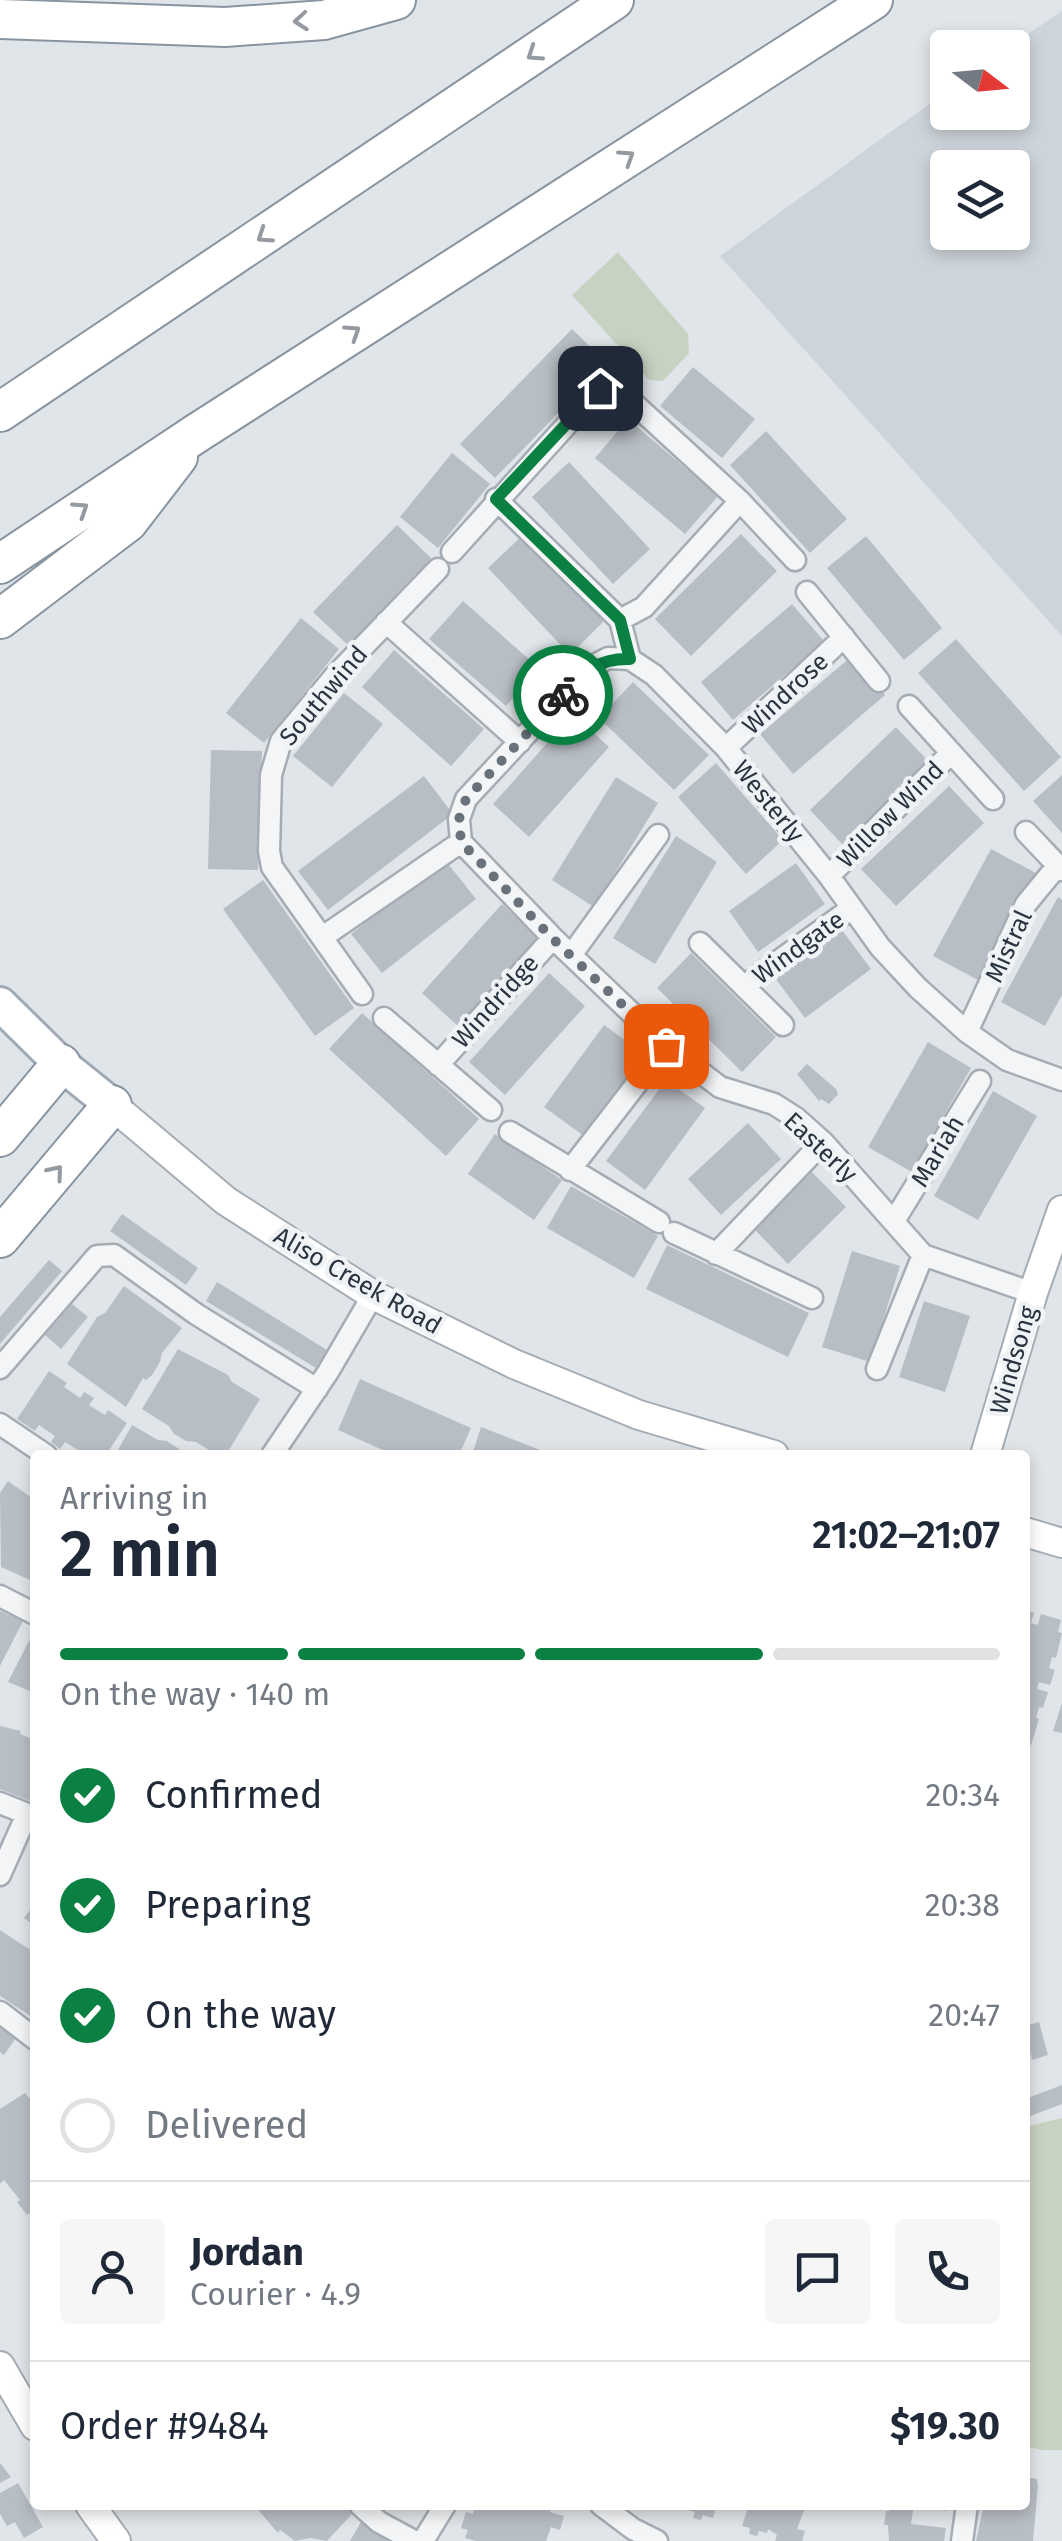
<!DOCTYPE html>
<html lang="en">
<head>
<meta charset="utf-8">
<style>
  body { margin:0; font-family:"Fira Sans",sans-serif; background:#f6f6f7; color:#1f2937; height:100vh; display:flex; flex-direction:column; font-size:38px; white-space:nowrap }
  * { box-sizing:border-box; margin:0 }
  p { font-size:32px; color:#747a83 }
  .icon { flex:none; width:55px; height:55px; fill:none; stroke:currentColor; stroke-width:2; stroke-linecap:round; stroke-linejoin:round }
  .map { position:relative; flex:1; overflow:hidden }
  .sheet { position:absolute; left:30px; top:1450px; width:1000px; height:1060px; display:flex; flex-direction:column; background:#fff; border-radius:10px; box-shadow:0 5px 15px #0003 }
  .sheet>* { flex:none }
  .needle { width:65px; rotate:106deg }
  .controls { position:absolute; left:930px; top:30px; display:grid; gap:20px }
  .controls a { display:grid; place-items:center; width:100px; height:100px; border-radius:10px; background:#fff; box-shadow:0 5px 15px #0003; font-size:50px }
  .pin { position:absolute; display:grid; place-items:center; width:85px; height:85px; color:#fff; margin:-42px; border-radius:20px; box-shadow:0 5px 15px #0006 }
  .courier { position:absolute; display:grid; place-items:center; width:100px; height:100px; margin:-50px; border:8px solid #0b8043; border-radius:50%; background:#fff; color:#222; box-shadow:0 2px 12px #0007 }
  .summary em { font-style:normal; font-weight:600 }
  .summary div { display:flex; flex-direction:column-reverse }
  .summary { display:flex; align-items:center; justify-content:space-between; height:170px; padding:0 30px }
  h1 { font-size:65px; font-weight:600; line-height:75px }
  .bar { display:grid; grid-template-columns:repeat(4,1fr); gap:15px 10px; align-content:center; height:120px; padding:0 30px }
  .bar i { height:12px; border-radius:8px; background:#e0e1e3 }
  .bar .on { background:#0b8043 }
  .bar p { grid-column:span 4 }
  .line { display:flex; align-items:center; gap:25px; padding:0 30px; border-top:2px solid #e0e1e3 }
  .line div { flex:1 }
  .round { display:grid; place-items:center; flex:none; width:105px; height:105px; border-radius:10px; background:#f6f6f7 }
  ol { padding:0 30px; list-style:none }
  li { display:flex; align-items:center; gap:30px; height:110px }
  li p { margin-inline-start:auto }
  li .icon { padding:10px; border-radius:50%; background:#0b8043; color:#fff; stroke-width:4 }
  li:last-child { color:#747a83 }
  li i { width:55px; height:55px; border:5px solid #e0e1e3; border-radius:50% }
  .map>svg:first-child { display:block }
  .built { fill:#ced4db; fill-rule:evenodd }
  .green { fill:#c8d2c2 }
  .building { fill:#b8bec5 }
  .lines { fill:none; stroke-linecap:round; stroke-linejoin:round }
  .street-casing { stroke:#a5acb3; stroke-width:25 }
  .secondary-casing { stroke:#a5acb3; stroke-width:32 }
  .primary-casing { stroke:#a0aab4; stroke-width:38 }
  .highway-casing { stroke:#88949f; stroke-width:42 }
  .street { stroke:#f3f5f7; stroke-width:20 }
  .secondary { stroke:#fff; stroke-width:28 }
  .primary { stroke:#fff; stroke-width:32 }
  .highway { stroke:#fff; stroke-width:38 }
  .oneway { stroke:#949aa0 }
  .done { stroke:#69727b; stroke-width:10; stroke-dasharray:0 18 }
  .route { stroke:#0b8043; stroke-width:12 }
  .labels { text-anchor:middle; stroke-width:9; stroke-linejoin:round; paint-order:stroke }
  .street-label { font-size:25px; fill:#293440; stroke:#f0f3f6 }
</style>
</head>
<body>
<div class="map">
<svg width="1062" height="2541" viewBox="0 0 1062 2541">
  <rect width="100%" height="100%" fill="#e0e5e9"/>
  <path class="built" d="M1062,11V636L720,256L947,91L948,112H1012V48L1009,47ZM948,168H1012V232H948Z"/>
  <path class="green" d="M618,252L688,334L689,353L663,381L649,380L572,295Z
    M1062,2118V2450H1041L1025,2446V2127Z"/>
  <path class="building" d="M572,329L607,363L495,478L460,444Z
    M693,367L755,419L722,458L660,406Z
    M628,419L718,496L685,534L595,458Z
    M766,431L847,519L810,553L730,465Z
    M452,453L490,484L438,548L400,517Z
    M569,462L650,549L613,584L532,497Z
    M397,525L431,558L348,645L313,612Z
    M524,534L605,620L570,655L488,568Z
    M741,534L777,571L691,656L655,619Z
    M866,536L942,628L904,660L827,568Z
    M463,601L539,668L506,706L429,639Z
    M792,604L824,641L733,720L701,682Z
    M301,618L339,649L264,743L226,713Z
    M956,639L1061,757L1024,791L918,673Z
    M394,650L484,729L451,766L362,687Z
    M852,656L885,695L793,774L760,734Z
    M633,682L709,755L674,790L599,718Z
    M344,693L383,724L332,787L293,756Z
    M573,714L609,747L529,837L493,804Z
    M896,727L930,763L843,845L810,810Z
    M211,750L262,751L258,870L208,869Z
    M716,763L783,840L746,874L678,797Z
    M1062,775V833L1033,801Z
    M424,776L453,814L328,910L298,871Z
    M616,777L658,803L594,907L552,880Z
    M949,786L984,823L896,906L861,869Z
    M676,836L717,862L655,964L613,938Z
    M991,849L1036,873L978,980L933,956Z
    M445,860L476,899L382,973L351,934Z
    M796,863L825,904L758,952L729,911Z
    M263,880L354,1008L315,1036L223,909Z
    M1058,897L1062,900V995L1045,1026L1001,1002Z
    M502,904L538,937L458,1026L422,993Z
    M842,930L871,969L805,1018L775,978Z
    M691,953L776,1037L742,1072L657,988Z
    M549,973L585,1006L505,1095L469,1062Z
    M362,1013L479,1119L446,1156L329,1049Z
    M604,1025L644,1054L584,1136L544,1107Z
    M928,1042L971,1068L912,1172L868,1147Z
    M807,1064L836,1089L838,1094L829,1104L821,1099L819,1101L797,1074Z
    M666,1080L705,1108L645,1190L606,1161Z
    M993,1091L1037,1116L978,1220L934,1196Z
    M748,1123L781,1159L721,1215L688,1179Z
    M495,1134L562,1180L534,1220L468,1174Z
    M812,1172L846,1207L788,1264L754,1229Z
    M571,1186L658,1236L634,1278L547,1228Z
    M122,1214L198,1268L186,1285L110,1231Z
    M667,1245L809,1313L788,1357L646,1289Z
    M852,1251L900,1266L870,1362L822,1347Z
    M49,1260L62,1271L0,1344V1317Z
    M217,1282L327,1350L316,1368L206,1301Z
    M124,1286L182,1328L162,1353L160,1362L152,1375L146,1380L143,1378L126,1407L67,1364L97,1317L105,1313Z
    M924,1301L970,1316L945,1392L899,1377Z
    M72,1304L88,1317L61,1349L45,1335Z
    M178,1349L228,1375L232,1382L260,1399L226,1455H217L196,1442L186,1441L174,1434L169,1426L142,1409Z
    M49,1371L67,1383L64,1387L80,1398L84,1392L94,1398L89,1405L105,1415L108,1410L127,1423L106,1455H79L81,1452L65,1442L60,1449L51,1442L55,1436L39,1425L35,1431L17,1419Z
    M360,1379L471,1428L459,1455H394L338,1430Z
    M132,1425L158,1440L167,1441L188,1455H115Z
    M481,1427L553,1455H472Z
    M8,1481L35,1500V1582L1,1567L0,1493Z
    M1025,1610L1034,1613L1031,1623L1038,1625L1041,1614L1061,1620L1058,1632L1062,1633L1056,1658L1052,1657L1049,1668L1055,1670L1050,1685L1039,1682L1037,1689L1048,1692L1043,1708L1039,1707L1036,1718L1039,1719L1031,1745L1025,1743Z
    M0,1611L23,1621L0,1666Z
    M35,1629V1693L8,1682Z
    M1062,1703V1733L1053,1731Z
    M0,1726L21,1731L20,1734L35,1740V1803L0,1789Z
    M35,1903V1926L24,1918Z
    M0,1930L35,1953V2019L0,1996Z
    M1039,2022L1048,2055L1032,2060L1025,2026Z
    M0,2027L16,2038L4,2055L0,2052Z
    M1062,2085V2104L1025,2118V2099Z
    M25,2093L35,2105L32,2108L35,2111V2209L27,2215L17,2202L20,2200L4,2180L0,2184V2109Z
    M0,2463L11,2477L0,2483Z
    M1025,2477L1037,2479L1038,2485L1033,2541H976L984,2505H1025Z
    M18,2483L43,2527L24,2538L15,2522L7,2526L0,2514V2493Z
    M254,2505H343L352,2514L327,2541L310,2538L295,2541L280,2530L278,2533Z
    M466,2505H544L551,2509L550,2512L564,2516L560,2530L551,2527L546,2541H476L465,2538L468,2530L461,2528L466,2512L473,2514L474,2508Z
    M689,2505H714L716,2507L713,2518L703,2515L701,2520L693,2518L695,2512L687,2510Z
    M749,2505H806L797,2529L805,2531L802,2541H775L777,2535L768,2529L767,2533L759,2531L757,2536L749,2534L750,2528L742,2526Z
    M891,2505H914L911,2524L946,2528L944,2541H889L888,2525H884L886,2511H890Z
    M919,2505H947L946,2511Z
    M361,2522L382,2534L380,2536L388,2541H350Z"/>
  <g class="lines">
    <defs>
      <path id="street" d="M496,499L620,620L630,659L654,675L726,748L829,876L880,947L918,988L967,1032L1007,1060L1062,1080
        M452,552L600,388L608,385L617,388L740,501L795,560
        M807,592L879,681
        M620,620L644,607L740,501
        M386,622L520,742
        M630,659L608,658L587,669L466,799L459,819L461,842L553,938L666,1046L720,1087L774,1104L796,1118L823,1142L923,1255L1033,1293
        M909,706L993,799
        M726,748L844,637
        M1026,832L1062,870
        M829,876L951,753
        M324,936L461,842
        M700,943L783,1025
        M572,954L658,835
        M744,986L852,908
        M362,994L272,867L269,851L271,775L281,741L333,678L438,569
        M384,1018L491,1110
        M967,1032L1026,904L1058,865
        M438,1065L553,938
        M510,1132L659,1222
        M570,1170L666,1046
        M894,1221L980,1081
        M674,1233L812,1298
        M716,1254L823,1142
        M0,1368L97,1256L114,1255L196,1314L317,1389
        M877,1369L923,1255
        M0,1424L46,1455
        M272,1455L328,1372L373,1295
        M0,1596L35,1614
        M0,1803L35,1817
        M0,1875L27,1814
        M0,2012L35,2039
        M360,2505L379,2522L414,2541
        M601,2505L633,2529L657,2541
        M423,2541L445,2505
        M962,2541L967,2505"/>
      <path id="secondary" d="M112,1105L226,1201L373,1295L514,1364L639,1415L774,1455
        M985,1455L1033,1293L1062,1210
        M1025,1532L1062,1543
        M0,2366L35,2426
        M90,2505L116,2541"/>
      <path id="primary" d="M0,1004L61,1064L112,1105"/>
      <path id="highway" d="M0,19L225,27L324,20L396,0
        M0,412L614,0
        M0,564L197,433L873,0
        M0,619L128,522L178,457
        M0,1137L61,1064
        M0,1238L112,1105"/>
    </defs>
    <use href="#street" class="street-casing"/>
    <use href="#secondary" class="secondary-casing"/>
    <use href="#primary" class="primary-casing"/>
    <use href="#highway" class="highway-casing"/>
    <use href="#street" class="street"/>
    <use href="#secondary" class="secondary"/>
    <use href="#primary" class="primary"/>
    <use href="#highway" class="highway"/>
  </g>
  <defs><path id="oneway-chevron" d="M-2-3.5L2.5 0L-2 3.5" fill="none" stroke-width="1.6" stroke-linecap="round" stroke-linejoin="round" transform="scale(2.5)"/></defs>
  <g class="oneway">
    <use href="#oneway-chevron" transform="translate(301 21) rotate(175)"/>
    <use href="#oneway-chevron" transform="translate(534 54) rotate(146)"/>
    <use href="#oneway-chevron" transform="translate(627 157) rotate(-33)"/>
    <use href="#oneway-chevron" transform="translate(264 236) rotate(146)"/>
    <use href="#oneway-chevron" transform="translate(353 332) rotate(-33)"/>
    <use href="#oneway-chevron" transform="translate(81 509) rotate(-33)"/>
    <use href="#oneway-chevron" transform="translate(56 1172) rotate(-50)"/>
  </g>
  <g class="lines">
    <path class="done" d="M563,695L466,799L459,819L461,842L552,938L666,1046"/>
    <path class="route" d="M563,695C584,672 598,658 630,659L620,620L496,499L600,388"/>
  </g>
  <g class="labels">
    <g class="street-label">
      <text transform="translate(785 693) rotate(-43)" y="9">Windrose</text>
      <text transform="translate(323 695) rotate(-50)" y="9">Southwind</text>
      <text transform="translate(769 801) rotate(51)" y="9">Westerly</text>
      <text transform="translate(890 814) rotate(-45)" y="9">Willow Wind</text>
      <text transform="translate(1008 946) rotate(-65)" y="9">Mistral</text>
      <text transform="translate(798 947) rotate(-36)" y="9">Windgate</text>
      <text transform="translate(495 1001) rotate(-48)" y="9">Windridge</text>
      <text transform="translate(821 1147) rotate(43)" y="9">Easterly</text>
      <text transform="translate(937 1151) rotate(-59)" y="9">Mariah</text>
      <text transform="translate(358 1280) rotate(30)" y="9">Aliso Creek Road</text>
      <text transform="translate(1013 1360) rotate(-74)" y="9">Windsong</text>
    </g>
  </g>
</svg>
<div class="controls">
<a><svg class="needle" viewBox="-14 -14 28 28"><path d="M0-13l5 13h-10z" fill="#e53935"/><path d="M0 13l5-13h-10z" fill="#747a83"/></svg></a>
<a><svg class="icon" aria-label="layers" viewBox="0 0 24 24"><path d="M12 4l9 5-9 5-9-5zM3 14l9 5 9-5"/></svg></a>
</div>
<div class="pin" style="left:666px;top:1046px;background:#ea580c"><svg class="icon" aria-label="bag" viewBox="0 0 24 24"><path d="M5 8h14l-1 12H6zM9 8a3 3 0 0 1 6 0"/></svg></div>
<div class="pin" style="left:600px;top:388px;background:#1f2937"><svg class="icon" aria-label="home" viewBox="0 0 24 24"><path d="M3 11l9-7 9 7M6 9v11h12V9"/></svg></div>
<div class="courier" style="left:563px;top:695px"><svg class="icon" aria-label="bike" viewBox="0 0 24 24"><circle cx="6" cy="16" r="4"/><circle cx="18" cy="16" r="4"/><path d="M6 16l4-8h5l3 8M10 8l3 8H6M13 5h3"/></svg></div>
<section class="sheet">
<div class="summary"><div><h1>2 min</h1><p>Arriving in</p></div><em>21:02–21:07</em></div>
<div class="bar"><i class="on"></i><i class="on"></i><i class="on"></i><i></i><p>On the way · 140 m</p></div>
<ol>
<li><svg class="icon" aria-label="check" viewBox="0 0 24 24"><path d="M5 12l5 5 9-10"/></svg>Confirmed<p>20:34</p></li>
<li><svg class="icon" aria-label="check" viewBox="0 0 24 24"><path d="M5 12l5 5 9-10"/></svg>Preparing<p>20:38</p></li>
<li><svg class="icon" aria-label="check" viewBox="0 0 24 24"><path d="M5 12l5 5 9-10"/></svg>On the way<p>20:47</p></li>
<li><i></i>Delivered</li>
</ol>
<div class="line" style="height:180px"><a class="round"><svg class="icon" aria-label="person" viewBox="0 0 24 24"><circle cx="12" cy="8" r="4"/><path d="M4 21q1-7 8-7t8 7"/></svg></a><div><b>Jordan</b><p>Courier · 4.9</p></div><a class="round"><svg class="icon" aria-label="chat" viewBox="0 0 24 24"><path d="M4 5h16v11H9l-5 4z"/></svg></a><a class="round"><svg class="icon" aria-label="phone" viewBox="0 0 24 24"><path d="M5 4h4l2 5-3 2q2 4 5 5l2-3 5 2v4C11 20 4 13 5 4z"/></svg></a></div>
<div class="line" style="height:130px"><div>Order #9484</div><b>$19.30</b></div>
</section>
</div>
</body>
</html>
